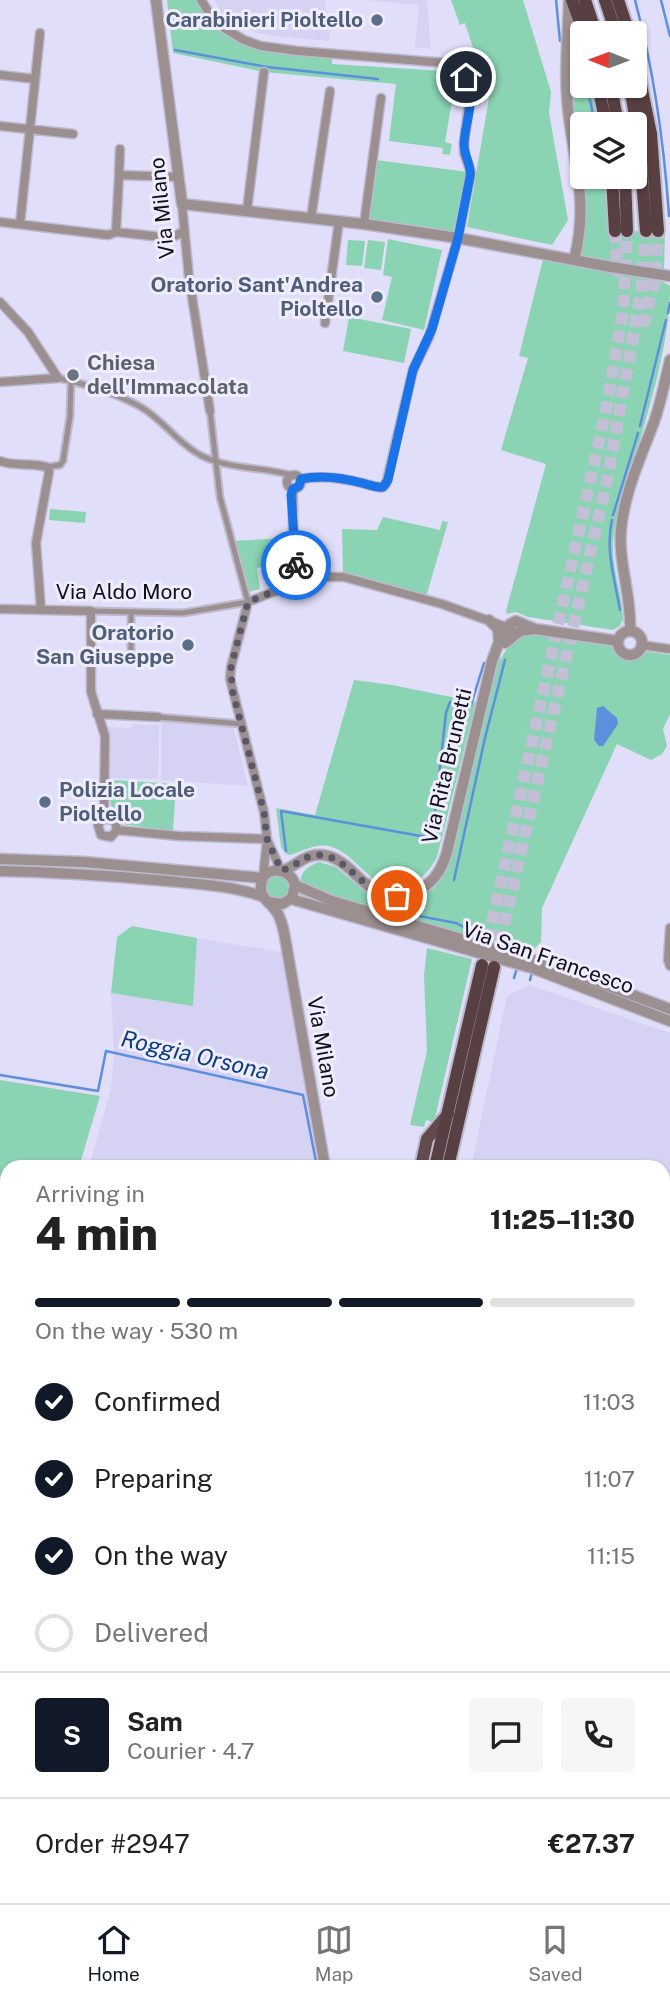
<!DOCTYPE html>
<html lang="en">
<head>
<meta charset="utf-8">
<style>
  body { margin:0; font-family:"Public Sans",sans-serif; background:#f6f6f6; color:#222; height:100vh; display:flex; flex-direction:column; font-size:26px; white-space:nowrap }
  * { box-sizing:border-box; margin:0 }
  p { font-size:23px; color:#767676 }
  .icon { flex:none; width:38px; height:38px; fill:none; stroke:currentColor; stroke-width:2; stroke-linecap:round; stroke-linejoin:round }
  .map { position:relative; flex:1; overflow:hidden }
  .side { position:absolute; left:0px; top:1160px; width:670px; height:744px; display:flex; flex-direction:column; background:#fff; border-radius:21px 21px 0 0; box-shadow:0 2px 5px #0004 }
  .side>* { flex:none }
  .needle { width:46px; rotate:271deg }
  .fabs { position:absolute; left:570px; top:21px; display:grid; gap:14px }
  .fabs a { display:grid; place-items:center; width:77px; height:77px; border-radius:7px; background:#fff; box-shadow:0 2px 5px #0004; font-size:35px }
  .pin { position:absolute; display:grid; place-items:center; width:60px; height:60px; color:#fff; margin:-30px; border:4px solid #fff; border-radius:50%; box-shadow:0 2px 7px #0007 }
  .courier { position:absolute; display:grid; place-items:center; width:70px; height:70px; margin:-35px; border:5px solid #1a73e8; border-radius:50%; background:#fff; color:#222; box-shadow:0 2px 9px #0007 }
  .headline em { font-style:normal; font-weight:800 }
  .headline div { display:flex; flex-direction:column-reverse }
  .headline { display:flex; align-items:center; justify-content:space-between; height:119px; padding:0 35px }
  h1 { font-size:46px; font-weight:800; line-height:52px }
  .bar { display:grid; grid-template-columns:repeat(4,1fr); gap:10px 7px; align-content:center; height:84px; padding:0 35px }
  .bar i { height:9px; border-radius:5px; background:#e0e0e0 }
  .bar .current { background:#111827 }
  .bar p { grid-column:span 4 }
  .line { display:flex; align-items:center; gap:18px; padding:0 35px; border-top:2px solid #e0e0e0 }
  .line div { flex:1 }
  .round { display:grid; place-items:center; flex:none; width:74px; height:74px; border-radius:7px; background:#f6f6f6 }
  ol { padding:0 35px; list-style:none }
  li { display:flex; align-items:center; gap:21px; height:77px }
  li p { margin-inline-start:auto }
  li .icon { padding:7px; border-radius:50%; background:#111827; color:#fff; stroke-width:4 }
  li:last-child { color:#767676 }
  li i { width:38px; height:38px; border:4px solid #e0e0e0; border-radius:50% }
  .dock { display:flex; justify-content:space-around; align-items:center; height:98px; border-top:2px solid #e0e0e0; background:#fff; font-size:19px; color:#767676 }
  .dock a { display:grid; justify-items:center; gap:4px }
  .dock .current { color:#111827 }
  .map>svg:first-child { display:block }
  .built { fill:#d6d2f3 }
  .green { fill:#8ad3b3 }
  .water { fill:#5d8fdd }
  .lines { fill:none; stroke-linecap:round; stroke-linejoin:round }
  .stream { stroke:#5d8fdd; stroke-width:2.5 }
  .trunk-tunnel { stroke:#c2bfd7; stroke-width:12; stroke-dasharray:12 6; stroke-linecap:butt }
  .pedestrian-casing { stroke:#bcb9d0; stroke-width:9 }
  .minor-casing { stroke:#bcb9d0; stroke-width:11 }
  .tertiary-casing { stroke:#bcb9d0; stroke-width:13 }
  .primary-casing { stroke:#bcb9d0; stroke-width:16 }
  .trunk-casing { stroke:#bcb9d0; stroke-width:16 }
  .pedestrian { stroke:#9c8f90; stroke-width:5 }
  .minor { stroke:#9c8f90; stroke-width:8 }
  .tertiary { stroke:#9c8f90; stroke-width:10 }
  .primary { stroke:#624b4d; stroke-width:12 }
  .trunk { stroke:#584042; stroke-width:12 }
  .done { stroke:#5a5767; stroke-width:7; stroke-dasharray:0 12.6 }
  .route { stroke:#1a73e8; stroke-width:9 }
  .service-dot { fill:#5c6f8a; stroke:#efedfd; stroke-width:2.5 }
  .worship-dot { fill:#6b7280; stroke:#efedfd; stroke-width:2.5 }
  .labels { text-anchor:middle; stroke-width:6; stroke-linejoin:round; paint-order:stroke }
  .service-label { font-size:21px; font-weight:bold; fill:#4e5e75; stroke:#efedfd; text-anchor:end }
  .street-label { font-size:21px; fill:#110f18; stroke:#efedfd }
  .worship-label { font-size:21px; font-weight:bold; fill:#5b616d; stroke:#efedfd; text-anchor:start }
  .water-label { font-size:23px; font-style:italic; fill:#0c3c81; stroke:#efedfd }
</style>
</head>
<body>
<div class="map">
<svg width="670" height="1903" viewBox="0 0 670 1903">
  <rect width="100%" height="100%" fill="#e1def9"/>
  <path class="built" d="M214,0H325L330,41L272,36L255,32L238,25L220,11Z
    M366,0H427L431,49L415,47L419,5Z
    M161,719L233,725L248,786L161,780Z
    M133,724L159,725L158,779L107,778L108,727L131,728Z
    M197,938L280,952L284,955L320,1167H89L111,1088L114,1053L111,993L193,1006Z
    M529,985L670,1033V1646L663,1645V1167H471L507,996Z"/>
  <path class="green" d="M167,0H197C224,51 280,55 332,58V64L444,71C459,76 463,87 463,102L452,101L445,142L452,144L450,155L442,154L443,148L389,141L396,84L264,72L173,53Z
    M451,0H523L551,92L549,113L568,220L552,245L467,227L489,98L465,23L460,25Z
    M573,15L583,48V86H593L601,124H583V177H607L609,231H665L664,271L583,257L580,254L571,94Z
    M376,160L468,172L453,234L367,222Z
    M388,239L442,250L424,330L382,320L392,277L383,275Z
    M348,240L365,241L362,266L346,265Z
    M368,240L385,242L381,270L364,268Z
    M543,259L663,282L670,286C670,336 654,392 640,440C631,471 619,501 614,533C609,562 622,591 623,619L620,626L613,630L528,617L516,612L507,614L506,611L546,464L501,450L528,358L519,356Z
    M349,317L411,329L404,363L343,351Z
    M50,509L86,512L85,523L49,520Z
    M383,517L440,530L442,521L448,522L426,597L343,574L342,529L377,530Z
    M286,538L287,545L277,546L278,564L257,568L260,589L245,593L233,541Z
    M527,634L670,655V714L663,729L667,746L662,754L651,760L617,744L542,908L541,942L527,956L329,898L301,883C299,872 310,865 319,862L336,867L368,894L390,902L417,897L434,888L439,882L454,849L499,658L501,659C507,648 513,637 527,634Z
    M354,680L392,685L476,702L437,857C430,870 421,881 406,886C374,896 358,855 332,847C316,842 304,851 290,855L286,854L281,847L276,808L315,815Z
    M113,780L176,784L173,831L122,824C109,805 108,802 113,780Z
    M265 887a12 12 0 1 1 24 0a12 12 0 1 1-24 0Z
    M132,926L197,938L193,1006L111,993L117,937Z
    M427,948L472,959L434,1122L426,1120L424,1127L410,1125L427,1051L424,975Z
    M0,1080L100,1096L79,1167H7V1897H416L417,1903H0Z"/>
  <path class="water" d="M603,706L617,718L618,724L603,746H599L594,740L597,708Z"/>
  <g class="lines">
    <path class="stream" d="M556,0L560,41
      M635,0C654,71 664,143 669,216
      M661,0L670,36
      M575,42L583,70
      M175,50L267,67L378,79
      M587,86L595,124
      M601,177L602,188
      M668,313L670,303
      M640,426L666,320
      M613,515L638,433
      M612,520C605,549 615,581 620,610
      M286,851L281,811L432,838L446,713L450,702L471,705L484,663
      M454,880L485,738L505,660
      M419,916L456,923L475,933
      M514,978L517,968
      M530,980L532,972
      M0,1075L98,1091L106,1051L303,1095L317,1167
      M0,1248L7,1245
      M663,1345L670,1347
      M0,1743L7,1744
      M178,1903L179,1897
      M665,1903L670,1863"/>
    <path class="trunk-tunnel" d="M615,231L618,276
      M643,326L655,280L658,231
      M484,958L606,410L623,313L627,231
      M496,960L607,481L641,293L646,231"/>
    <defs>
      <path id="pedestrian" d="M58,378C85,384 115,393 139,406C163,419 178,444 202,456C229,469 262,467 291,475
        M47,467L60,465L63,461L70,416L71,381
        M91,611L183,613L248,602L220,497L210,411
        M131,612V657
        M158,717L242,724"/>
      <path id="minor" d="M201,0L210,14L224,28L244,40L261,46L298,51L446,63L463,73L471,89L464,142V153L471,172L458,238L429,337L413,370L386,484L383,487C375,488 370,485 362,483C342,478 320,475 301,479
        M0,75L35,79
        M0,126L73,134
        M119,175L120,149
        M182,204L189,278L210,411
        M247,210L264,72
        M311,218L330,91
        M0,222L108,235L116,232L171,238L184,231
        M20,224L40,33
        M364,224L381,98
        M116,232L119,175L179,177
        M0,302L28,332L58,378
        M325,323L339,221
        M0,382L58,378
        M0,461C15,467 31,462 47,467L49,472L36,543L41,610
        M287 482a7 7 0 1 1 14 0a7 7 0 1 1-14 0Z
        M293,489V531L298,582
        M0,609L91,611V692L105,736L104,818L98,825L101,835L111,837L117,830L179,836L267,839
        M641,645L670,649
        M97,714L158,717
        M104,818L115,821L117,830
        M268,842L281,870
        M263,878L267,839L264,812L230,679L231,667L248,602L298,582L325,577H344L442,604L509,628
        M670,928L668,960L670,966
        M663,1304L670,1306
        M663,1361L670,1365
        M663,1637L670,1639"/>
      <path id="tertiary" d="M156,0L182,204L364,224L458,238L611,267L670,276
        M569,0C568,36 564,74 568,109C574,165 589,202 574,260
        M489,620L498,629L499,642
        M510,630V624L516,621L533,628
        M630,631C632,597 618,562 621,530C624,493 641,457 654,422C661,402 665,381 670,360
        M618 643a12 12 0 1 1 24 0a12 12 0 1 1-24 0Z
        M505,643L520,631L535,629L618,641
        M0,859L84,862L263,878
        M0,871C56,872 112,876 168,881C199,884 234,886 264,897
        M283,871C297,865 306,853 323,855C359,860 365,910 414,892C433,885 442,870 447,852L492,661L499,642L510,630
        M295,885L332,901L560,968L670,1009
        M291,899L532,968L670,1021
        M268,902L282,904L292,898L295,884C288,865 260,866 261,888C261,899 271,903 276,911C281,917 282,925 284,932L325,1167"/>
      <path id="primary" d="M421,1167L427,1139L448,1114"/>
      <path id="trunk" d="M572,0L584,33
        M585,0L596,33
        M605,0L616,33
        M618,0L629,33
        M635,56L651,134L658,231
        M598,86L606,124
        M611,86L618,124
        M630,86L639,141L646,231
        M612,177L615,231
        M625,177L627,231
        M435,1167L482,965
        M448,1167L494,967
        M550,1897L555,1903
        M566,1897L571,1903
        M440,1903V1897"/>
    </defs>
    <use href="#pedestrian" class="pedestrian-casing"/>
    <use href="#minor" class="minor-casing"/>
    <use href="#tertiary" class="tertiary-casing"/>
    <use href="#primary" class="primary-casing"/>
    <use href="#trunk" class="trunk-casing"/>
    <use href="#pedestrian" class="pedestrian"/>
    <use href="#minor" class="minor"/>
    <use href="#tertiary" class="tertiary"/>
    <use href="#primary" class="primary"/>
    <use href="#trunk" class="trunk"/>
  </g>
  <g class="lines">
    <path class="done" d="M296,565L298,582L248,602L231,667L232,689L264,812L267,839L281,870C294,869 302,856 316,855C348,853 362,896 397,896"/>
    <path class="route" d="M296,565L291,495L293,489L299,486L301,479C320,475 343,478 362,483C370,485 375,488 383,487L388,480L413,370L432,329L458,238L470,177C472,166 464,156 464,144C465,121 477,99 466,77"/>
  </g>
  <g class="service-dot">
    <circle cx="377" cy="20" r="7"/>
    <circle cx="377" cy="297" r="7"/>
    <circle cx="188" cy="645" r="7"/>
    <circle cx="45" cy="802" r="7"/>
  </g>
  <circle class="worship-dot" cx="73" cy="375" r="7"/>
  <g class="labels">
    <g class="service-label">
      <text x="363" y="27">Carabinieri Pioltello</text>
      <text x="363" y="292">Oratorio Sant'Andrea<tspan x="363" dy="24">Pioltello</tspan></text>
      <text x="174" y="640">Oratorio<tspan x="174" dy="24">San Giuseppe</tspan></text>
      <text x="59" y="797" text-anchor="start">Polizia Locale<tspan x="59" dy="24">Pioltello</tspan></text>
    </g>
    <g class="street-label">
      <text transform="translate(162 208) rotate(-96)" y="7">Via Milano</text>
      <text x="124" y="599">Via Aldo Moro</text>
      <text transform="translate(447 766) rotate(-77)" y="7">Via Rita Brunetti</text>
      <text transform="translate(548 958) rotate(19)" y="7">Via San Francesco</text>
      <text transform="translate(323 1047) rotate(80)" y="7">Via Milano</text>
    </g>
    <g class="worship-label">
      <text x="87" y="370">Chiesa<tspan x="87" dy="24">dell'Immacolata</tspan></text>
    </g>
    <g class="water-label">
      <text transform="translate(195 1055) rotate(13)" y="8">Roggia Orsona</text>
    </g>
  </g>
</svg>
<div class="fabs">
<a><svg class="needle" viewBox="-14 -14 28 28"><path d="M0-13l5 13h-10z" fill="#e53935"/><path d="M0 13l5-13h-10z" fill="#767676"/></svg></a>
<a><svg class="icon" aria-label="layers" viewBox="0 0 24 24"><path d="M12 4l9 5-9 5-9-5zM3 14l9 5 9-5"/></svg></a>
</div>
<div class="pin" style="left:397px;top:896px;background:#ea580c"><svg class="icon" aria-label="bag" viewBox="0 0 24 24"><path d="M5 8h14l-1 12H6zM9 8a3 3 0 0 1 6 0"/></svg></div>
<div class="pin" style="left:466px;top:77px;background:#1f2937"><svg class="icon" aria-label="home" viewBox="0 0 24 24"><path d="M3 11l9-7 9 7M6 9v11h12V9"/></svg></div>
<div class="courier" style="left:296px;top:565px"><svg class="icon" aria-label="bike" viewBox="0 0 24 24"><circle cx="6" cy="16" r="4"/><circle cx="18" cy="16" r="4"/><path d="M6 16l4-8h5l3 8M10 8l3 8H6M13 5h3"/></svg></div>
<section class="side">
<div class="headline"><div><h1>4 min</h1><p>Arriving in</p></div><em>11:25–11:30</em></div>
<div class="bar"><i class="current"></i><i class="current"></i><i class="current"></i><i></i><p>On the way · 530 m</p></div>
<ol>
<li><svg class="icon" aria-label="check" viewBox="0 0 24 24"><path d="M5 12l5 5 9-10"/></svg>Confirmed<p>11:03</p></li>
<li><svg class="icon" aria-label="check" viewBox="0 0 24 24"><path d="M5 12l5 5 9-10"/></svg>Preparing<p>11:07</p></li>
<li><svg class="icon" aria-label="check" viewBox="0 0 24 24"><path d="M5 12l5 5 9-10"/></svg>On the way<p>11:15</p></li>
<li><i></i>Delivered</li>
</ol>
<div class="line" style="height:126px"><b class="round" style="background:#111827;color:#fff">S</b><div><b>Sam</b><p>Courier · 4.7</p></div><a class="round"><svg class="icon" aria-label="chat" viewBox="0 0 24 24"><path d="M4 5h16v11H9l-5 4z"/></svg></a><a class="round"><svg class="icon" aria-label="phone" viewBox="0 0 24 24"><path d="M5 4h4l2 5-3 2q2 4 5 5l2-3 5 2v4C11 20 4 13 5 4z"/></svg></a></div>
<div class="line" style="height:91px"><div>Order #2947</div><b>€27.37</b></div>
</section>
</div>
<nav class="dock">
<a class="current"><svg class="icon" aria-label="home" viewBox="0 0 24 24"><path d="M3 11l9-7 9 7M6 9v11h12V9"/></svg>Home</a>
<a><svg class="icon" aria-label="map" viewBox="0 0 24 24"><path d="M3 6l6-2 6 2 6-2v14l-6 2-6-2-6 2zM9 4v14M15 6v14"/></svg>Map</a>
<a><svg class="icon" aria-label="saved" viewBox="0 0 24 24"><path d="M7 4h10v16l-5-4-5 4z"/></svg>Saved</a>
</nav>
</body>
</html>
